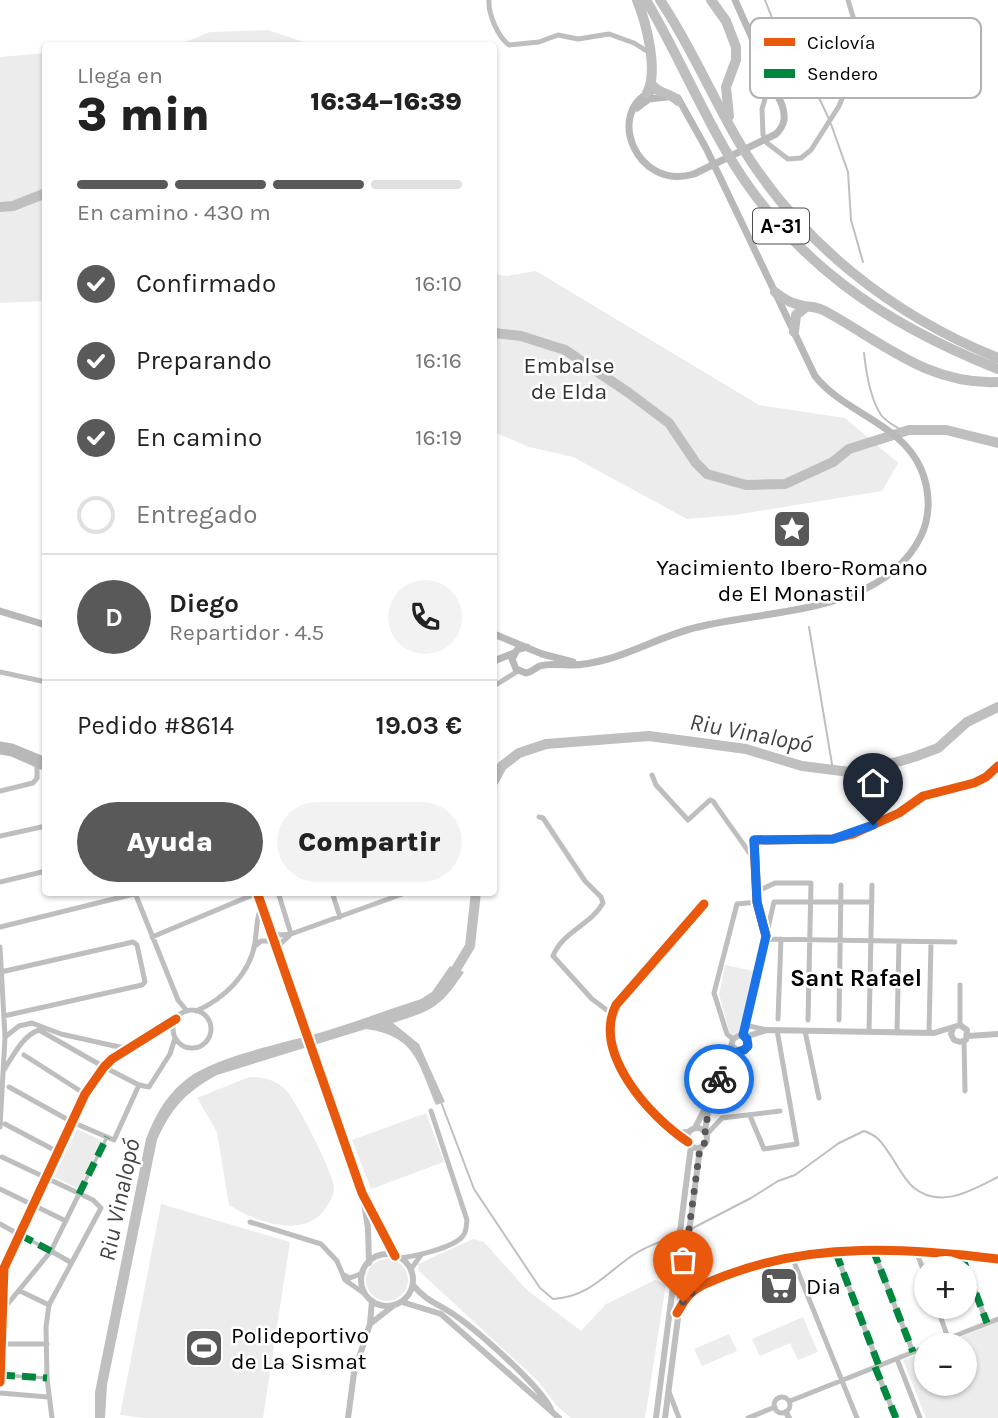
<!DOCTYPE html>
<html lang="es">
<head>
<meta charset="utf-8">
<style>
  body { margin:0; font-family:Karla,sans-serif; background:#f2f2f2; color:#222; height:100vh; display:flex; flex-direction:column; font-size:26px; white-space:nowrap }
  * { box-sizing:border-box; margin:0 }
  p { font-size:23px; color:#767676 }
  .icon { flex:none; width:38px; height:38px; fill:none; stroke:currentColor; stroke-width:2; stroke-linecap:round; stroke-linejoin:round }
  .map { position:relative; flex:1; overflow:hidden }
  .side { position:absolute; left:42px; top:42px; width:455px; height:854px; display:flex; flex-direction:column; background:#fff; border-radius:7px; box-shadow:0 2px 5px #0004 }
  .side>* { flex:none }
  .fabs { position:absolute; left:914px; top:1256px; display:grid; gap:14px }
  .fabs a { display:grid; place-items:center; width:63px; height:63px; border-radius:50%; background:#fff; box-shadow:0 2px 5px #0004; font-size:35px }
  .pin { position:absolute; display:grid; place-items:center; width:60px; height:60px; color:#fff; margin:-72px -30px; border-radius:50% 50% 50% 0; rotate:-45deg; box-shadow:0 0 7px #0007 }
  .pin .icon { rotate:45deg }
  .courier { position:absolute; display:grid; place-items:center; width:70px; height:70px; margin:-35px; border:5px solid #1a73e8; border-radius:50%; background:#fff; color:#222; box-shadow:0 2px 9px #0007 }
  .head em { font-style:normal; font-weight:800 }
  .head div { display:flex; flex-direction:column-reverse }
  .head { display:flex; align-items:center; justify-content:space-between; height:119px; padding:0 35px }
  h1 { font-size:46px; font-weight:800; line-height:52px }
  .bar { display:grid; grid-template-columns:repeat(4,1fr); gap:10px 7px; align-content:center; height:84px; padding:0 35px }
  .bar i { height:9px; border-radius:5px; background:#e0e0e0 }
  .bar .active { background:#595959 }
  .bar p { grid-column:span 4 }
  .line { display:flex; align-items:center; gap:18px; padding:0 35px; border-top:2px solid #e0e0e0 }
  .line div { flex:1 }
  .round { display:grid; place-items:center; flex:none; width:74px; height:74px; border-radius:37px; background:#f2f2f2 }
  ol { padding:0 35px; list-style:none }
  li { display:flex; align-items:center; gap:21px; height:77px }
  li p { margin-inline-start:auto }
  li .icon { padding:7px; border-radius:50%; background:#595959; color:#fff; stroke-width:4 }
  li:last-child { color:#767676 }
  li i { width:38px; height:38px; border:4px solid #e0e0e0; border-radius:50% }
  .action { display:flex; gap:14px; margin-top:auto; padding:14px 35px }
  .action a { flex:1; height:80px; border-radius:42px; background:#595959; color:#fff; font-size:28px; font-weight:800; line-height:80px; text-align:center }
  .action a+a { background:#f2f2f2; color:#222 }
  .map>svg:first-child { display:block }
  .green { fill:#ececec }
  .water { fill:#bfbfbf }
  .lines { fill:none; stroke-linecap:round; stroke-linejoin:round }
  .stream { stroke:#bfbfbf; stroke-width:2 }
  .river { stroke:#bfbfbf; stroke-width:10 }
  .pedestrian { stroke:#bebebe; stroke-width:3.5 }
  .minor { stroke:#bebebe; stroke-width:5 }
  .tertiary { stroke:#bebebe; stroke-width:6 }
  .secondary { stroke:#b8b8b8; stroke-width:7 }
  .motorway { stroke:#bebebe; stroke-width:10 }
  .quiet { stroke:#00873e; stroke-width:7; stroke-dasharray:14 7; stroke-linecap:butt }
  .cycleway-casing { stroke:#fff; stroke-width:13 }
  .cycleway { stroke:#e8590c; stroke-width:9 }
  .done { stroke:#595959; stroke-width:7; stroke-dasharray:0 12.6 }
  .route { stroke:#1a73e8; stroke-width:9 }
  .labels { text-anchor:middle; stroke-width:5; stroke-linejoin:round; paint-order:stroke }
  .shield { fill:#fff; stroke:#4c4c4c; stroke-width:2 }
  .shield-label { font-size:21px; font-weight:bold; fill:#000 }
  .park-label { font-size:23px; fill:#333; stroke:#fff }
  .poi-label { font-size:23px; fill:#000; stroke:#fff; text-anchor:start }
  .water-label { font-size:24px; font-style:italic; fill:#444; stroke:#fff }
  .neighbourhood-label { font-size:24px; font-weight:bold; fill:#000; stroke:#fff }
  .key { fill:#fff; stroke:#b2b2b2; stroke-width:2 }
  .key-label { font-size:19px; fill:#000 }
</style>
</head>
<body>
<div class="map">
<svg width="998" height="1418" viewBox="0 0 998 1418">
  <rect width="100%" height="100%" fill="#fff"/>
  <path class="green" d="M268,30L312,45H159L180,44L210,32Z
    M45,53V301L0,303V57Z
    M536,271L759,405L845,418L898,463L882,491L735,515L687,519L573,457L529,447L494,432V274L507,276Z
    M725,965L754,971L741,1032L732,1035L729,1031L719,994Z
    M249,1077C262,1077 273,1079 284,1088C294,1096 335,1175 334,1188C334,1195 330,1202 326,1208C304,1240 256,1222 229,1205L217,1132L197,1098Z
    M426,1113L444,1162L371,1189L352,1140Z
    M77,1129L102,1141L79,1189L54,1177Z
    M161,1204L290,1242L263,1418H144L120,1415Z
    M473,1239L484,1242L527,1290L581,1331L606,1304L655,1280L666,1284L645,1418H571L556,1405L539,1382L419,1271L418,1264Z
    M366 1280a21 21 0 1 1 42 0a21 21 0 1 1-42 0Z
    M803,1317L818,1352L798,1360L790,1343L760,1356L752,1339Z
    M998,1322V1418H926L903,1360L926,1351V1384H964V1346H939Z
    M729,1334L737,1351L702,1366L694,1349Z"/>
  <path class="water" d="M450,966L464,972C440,1008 433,1010 393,1023L419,1044L445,1102L436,1105C418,1063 416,1036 366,1029L217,1075C185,1093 172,1107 157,1140L107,1385L105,1418H95V1392L146,1139C156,1114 166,1095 188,1078C216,1057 283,1043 319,1033C353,1023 387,1010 421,999L432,992Z"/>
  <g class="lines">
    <path class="stream" d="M765,0L772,18L803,64L829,119
      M831,124L848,172L851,220L863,262
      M864,353C866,372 870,398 881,415C886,422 897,427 904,432
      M809,627L833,770
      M441,1102L474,1189L540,1288L553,1299C589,1297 605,1274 633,1255C646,1246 663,1241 678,1234
      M693,1228L751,1198L778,1181L795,1175L839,1143L864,1131C880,1137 881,1142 891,1156C897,1165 904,1179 913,1187C940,1210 972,1190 998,1177"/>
    <path class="river" d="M0,207L13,206L46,193
      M494,333L521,336L565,350L629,393L669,423L696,463L707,474L746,485L785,484L833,462L849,449L909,430H946L998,443
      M494,781L502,766L519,753L546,744L649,736L746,749L802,766L858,773L914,757L938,748L967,722L998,707
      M449,981L470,946L476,892"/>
    <path class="pedestrian" d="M79,1194L107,1137
      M20,1235L51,1251
      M1,1375L47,1378"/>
    <path class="minor" d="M489,0C488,14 498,37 509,45L539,42L558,35L578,39L609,34L634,43L650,53
      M774,83L767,92L762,109L763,135L767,143L788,159L801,158L811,150L839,106L846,89L854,20L848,0
      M0,672L46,682
      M494,686L518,671
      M652,775L656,785L688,820L710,800L713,801C726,821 741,839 753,859
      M0,791L33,783L37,778V765
      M539,817L543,818L585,881L601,897L603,903C591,925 563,931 553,956L592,999L612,1014
      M0,836L46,826
      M0,882L46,871
      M758,891L775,883H811L808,1020
      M278,892L291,934
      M332,892L340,917
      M135,893L178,1000L187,1011
      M0,927L142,892
      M271,929L279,935L291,934L408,892
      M766,936L757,902L754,840L833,839L853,834L899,813L923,796L974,783L986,777L998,766
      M152,937L257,893
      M765,939L955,942
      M0,947L5,1037L0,1127
      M254,947L261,941H268L276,945
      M279,954L281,943L289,936
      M1,972L133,942L137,945L145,982L142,985L4,1016
      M173 1029a19 19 0 1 1 38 0a19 19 0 1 1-38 0Z
      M196,1011C224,999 250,974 255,943C257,930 256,916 262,905
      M778,1019L781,939
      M839,1020L841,885
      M745,1025L767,1030
      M960,1025V985
      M805,1031L819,1098
      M869,1032L872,885
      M897,1033L899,941
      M929,1033L931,942
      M743,1035L774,902H872
      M5,1037L19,1026L32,1023L61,1034L119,1047H128
      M733,1039L727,1034L714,993L737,904L757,902
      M964,1041L965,1091
      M24,1055L85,1094
      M4,1070C13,1056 23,1035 39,1030L104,1067L139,1085L149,1087L170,1054L175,1038
      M9,1087L72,1122L114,1140L139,1085
      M750,1116L764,1149L797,1144L777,1030
      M5,1124L58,1152
      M676,1133L690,1131
      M707,1134L722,1118L780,1111
      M688,1142C650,1117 592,1053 616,1005L704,904
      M2,1157L93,1200L101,1208L49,1305L46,1327L47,1378L52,1418
      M0,1189L66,1221
      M250,1222L321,1244L337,1261L345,1280L365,1294
      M0,1224L20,1235
      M873,1250L913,1352
      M51,1251L70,1262
      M916,1251L926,1277
      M836,1253L879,1366
      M961,1254L987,1323
      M792,1257L857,1418
      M401,1258C416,1256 452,1248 462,1237C467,1232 466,1226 467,1220L431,1111
      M411,1269L421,1255
      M683,1274L688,1284L698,1287
      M344,1275L350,1278L363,1273
      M20,1291L49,1305
      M681,1307C691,1289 709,1282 728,1275C813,1242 909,1248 998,1259
      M937,1307L948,1338
      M2,1311L51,1251L79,1194
      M0,1344H47
      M929,1346L998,1319
      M897,1359L920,1418
      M875,1367L896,1418
      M0,1382L4,1268L85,1094L104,1067L112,1059L176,1019
      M669,1392L679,1418
      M0,1393L48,1397
      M774 1405a8 8 0 1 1 16 0a8 8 0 1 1-16 0Z
      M790,1401L926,1347
      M748,1418L775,1407"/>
    <path class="tertiary" d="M257,892L362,1193L395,1256
      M968,1036L998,1034
      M745,1037L767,1030L934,1033L960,1025L967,1030L966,1040L960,1042L954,1040L951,1034L953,1028
      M687 1138a10 10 0 1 1 20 0a10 10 0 1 1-20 0Z
      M695,1128C710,1098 726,1070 733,1039L740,1035L747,1039L748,1046L744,1050L738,1051L732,1046
      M705,1131L709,1105
      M364,1202L368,1228L369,1263
      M361 1280a26 26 0 1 1 52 0a26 26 0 1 1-52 0Z
      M413,1285C426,1301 437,1303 453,1314C477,1330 539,1385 551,1409
      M402,1302L441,1314L559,1418
      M370,1324L393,1306
      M786,1412L789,1418
      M348,1418L354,1373L370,1324L372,1301
      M656,1418L691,1146
      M665,1418L700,1148"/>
    <path class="secondary" d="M651,92C606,111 635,191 694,174L776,134C785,125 786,117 782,105L735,0
      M637,108L649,99L667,97
      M0,611L46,625
      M494,634L542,654L573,662
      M527,647L517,650L512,659L516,669L526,673C532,672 535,668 540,666C549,663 562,665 572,665C584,665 597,662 608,659C639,650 667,634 698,627C770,609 883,614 921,536C931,515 930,490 921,469C901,423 844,413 815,376L706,148L678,98
      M494,661L514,653
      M0,745L12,747L46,761
      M0,751L12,753L46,768"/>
    <path class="motorway" d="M637,0C646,22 659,71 647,93
      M646,0C675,49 697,101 726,151C790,261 882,323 998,369
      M660,0C691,46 712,97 740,144C800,243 892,315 998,358
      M711,0L726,21L736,47V60L726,87L729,116
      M651,83C656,94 670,92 678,101
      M775,292C783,299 793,304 804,306C811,307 818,307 825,311C882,342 928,385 998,382
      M794,332L796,315L806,307"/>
    <path class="quiet" d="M79,1194L107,1137
      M20,1235L51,1251
      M873,1250L913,1352
      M836,1253L879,1366
      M961,1254L987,1323
      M875,1367L896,1418
      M1,1375L47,1378"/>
    <defs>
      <path id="cycleway" d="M257,892L362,1193L395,1256
        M766,936L757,902L754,840L833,839L853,834L899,813L923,796L974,783L986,777L998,766
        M688,1142C650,1117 592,1053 616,1005L704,904
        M677,1313C681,1307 684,1300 689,1295C699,1285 714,1280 727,1275C813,1242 908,1248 998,1259
        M0,1382L4,1268L85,1094L104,1067L112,1059L176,1019"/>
    </defs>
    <use href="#cycleway" class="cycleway-casing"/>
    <use href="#cycleway" class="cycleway"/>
  </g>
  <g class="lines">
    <path class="done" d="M683,1302L698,1287L688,1284L683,1274L700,1148L707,1140L705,1131L710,1102L719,1079"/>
    <path class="route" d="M719,1079C725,1067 730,1052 744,1050L748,1046L747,1039L743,1035L766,936L757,902L754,840L833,839L873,825"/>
  </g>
  <defs>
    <symbol id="sight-square" viewBox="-11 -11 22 22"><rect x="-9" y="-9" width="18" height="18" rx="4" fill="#595959" stroke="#fff"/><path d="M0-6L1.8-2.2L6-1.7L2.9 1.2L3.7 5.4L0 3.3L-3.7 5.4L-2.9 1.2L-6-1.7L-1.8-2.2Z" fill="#fff"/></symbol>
    <symbol id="supermarket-square" viewBox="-11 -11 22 22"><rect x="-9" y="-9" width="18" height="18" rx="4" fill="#595959" stroke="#fff"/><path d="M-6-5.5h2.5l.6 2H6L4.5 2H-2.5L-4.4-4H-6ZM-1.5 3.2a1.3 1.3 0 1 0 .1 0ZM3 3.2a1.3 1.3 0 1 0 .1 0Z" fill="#fff"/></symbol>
    <symbol id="stadium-square" viewBox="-11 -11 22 22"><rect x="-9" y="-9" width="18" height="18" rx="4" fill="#595959" stroke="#fff"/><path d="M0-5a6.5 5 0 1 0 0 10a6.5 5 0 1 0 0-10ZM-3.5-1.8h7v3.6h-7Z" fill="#fff"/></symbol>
  </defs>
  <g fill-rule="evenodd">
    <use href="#sight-square" x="770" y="507" width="44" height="44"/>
    <use href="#supermarket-square" x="757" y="1264" width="44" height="44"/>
    <use href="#stadium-square" x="182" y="1326" width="44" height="44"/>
  </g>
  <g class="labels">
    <rect class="shield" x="753" y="208.5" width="56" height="35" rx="5"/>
    <g class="shield-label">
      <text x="781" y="233">A-31</text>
    </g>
    <g class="park-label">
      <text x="569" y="373">Embalse<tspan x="569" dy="26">de Elda</tspan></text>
    </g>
    <g class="poi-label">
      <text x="792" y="575" text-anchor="middle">Yacimiento Ibero-Romano<tspan x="792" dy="26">de El Monastil</tspan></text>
      <text x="806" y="1294">Dia</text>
      <text x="231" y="1343">Polideportivo<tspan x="231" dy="26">de La Sismat</tspan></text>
    </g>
    <g class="water-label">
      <text transform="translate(751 733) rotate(11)" y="8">Riu Vinalopó</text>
      <text transform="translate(119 1200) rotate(-78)" y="8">Riu Vinalopó</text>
    </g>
    <g class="neighbourhood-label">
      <text x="856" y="986">Sant Rafael</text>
    </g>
  </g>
  <rect x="750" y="18" width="231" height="80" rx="10" class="key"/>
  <rect x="764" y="38" width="31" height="8" fill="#e8590c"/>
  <rect x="764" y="69" width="31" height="9" fill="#00873e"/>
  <g class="key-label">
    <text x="807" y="49">Ciclovía</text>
    <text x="807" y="80">Sendero</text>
  </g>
</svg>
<div class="fabs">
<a>+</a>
<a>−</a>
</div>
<div class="pin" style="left:683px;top:1302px;background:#ea580c"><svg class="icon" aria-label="bag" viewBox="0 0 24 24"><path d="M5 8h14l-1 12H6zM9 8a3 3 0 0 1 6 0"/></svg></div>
<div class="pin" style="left:873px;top:825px;background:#1f2937"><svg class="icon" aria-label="home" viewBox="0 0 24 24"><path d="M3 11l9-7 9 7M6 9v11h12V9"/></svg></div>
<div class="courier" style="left:719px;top:1079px"><svg class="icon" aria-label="bike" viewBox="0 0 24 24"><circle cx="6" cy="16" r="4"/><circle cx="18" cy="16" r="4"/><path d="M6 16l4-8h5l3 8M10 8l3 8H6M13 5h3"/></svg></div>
<section class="side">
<div class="head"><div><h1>3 min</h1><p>Llega en</p></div><em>16:34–16:39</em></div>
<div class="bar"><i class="active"></i><i class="active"></i><i class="active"></i><i></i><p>En camino · 430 m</p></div>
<ol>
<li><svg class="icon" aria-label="check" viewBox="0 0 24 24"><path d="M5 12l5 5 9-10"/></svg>Confirmado<p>16:10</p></li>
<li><svg class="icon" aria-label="check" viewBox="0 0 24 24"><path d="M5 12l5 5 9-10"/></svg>Preparando<p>16:16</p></li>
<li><svg class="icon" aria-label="check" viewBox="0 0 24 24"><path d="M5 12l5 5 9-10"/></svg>En camino<p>16:19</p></li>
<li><i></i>Entregado</li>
</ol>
<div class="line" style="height:126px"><b class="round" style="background:#595959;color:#fff">D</b><div><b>Diego</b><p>Repartidor · 4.5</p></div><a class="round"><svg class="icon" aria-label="phone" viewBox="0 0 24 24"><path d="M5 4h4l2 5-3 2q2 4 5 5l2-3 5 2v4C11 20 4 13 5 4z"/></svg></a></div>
<div class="line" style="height:91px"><div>Pedido #8614</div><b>19.03 €</b></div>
<div class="action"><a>Ayuda</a><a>Compartir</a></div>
</section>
</div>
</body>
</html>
